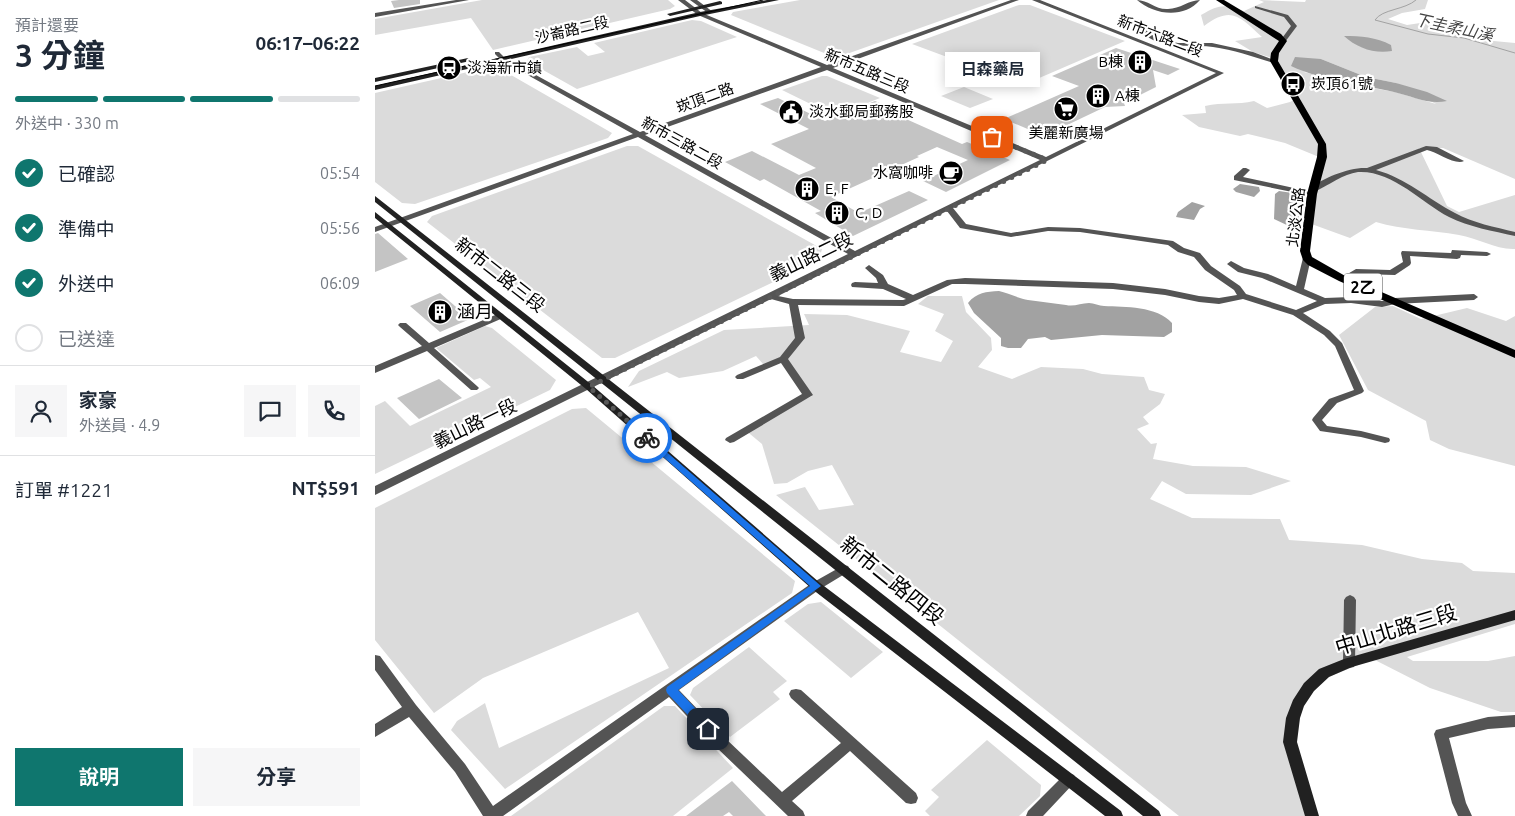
<!DOCTYPE html>
<html lang="zh-TW">
<head>
<meta charset="utf-8">
<style>
  body { margin:0; font-family:Ubuntu,"Noto Sans TC",sans-serif; background:#f6f6f7; color:#1f2937; height:100vh; display:flex; flex-direction:column; font-size:19px; white-space:nowrap }
  * { box-sizing:border-box; margin:0 }
  p { font-size:16px; color:#747a83 }
  .icon { flex:none; width:28px; height:28px; fill:none; stroke:currentColor; stroke-width:2; stroke-linecap:round; stroke-linejoin:round }
  .map { position:relative; flex:1; overflow:hidden }
  .sheet { display:flex; flex-direction:column; background:#fff; width:375px }
  .sheet>* { flex:none }
  .pin { position:absolute; display:grid; place-items:center; width:42px; height:42px; color:#fff; margin:-21px; border-radius:10px; box-shadow:0 2px 8px #0006 }
  .courier { position:absolute; display:grid; place-items:center; width:50px; height:50px; margin:-25px; border:4px solid #1a73e8; border-radius:50%; background:#fff; color:#222; box-shadow:0 1px 6px #0007 }
  .bubble { position:absolute; height:35px; border-radius:0px; background:#fff; box-shadow:0 2px 12px #0003; font-size:16px; font-weight:700; line-height:35px; text-align:center }
  .overview em { font-style:normal; font-weight:700 }
  .overview div { display:flex; flex-direction:column-reverse }
  .overview { display:flex; align-items:center; justify-content:space-between; height:85px; padding:0 15px }
  h1 { font-size:32px; font-weight:700; line-height:38px }
  .bar { display:grid; grid-template-columns:repeat(4,1fr); gap:8px 5px; align-content:center; height:60px; padding:0 15px }
  .bar i { height:6px; border-radius:4px; background:#e0e1e3 }
  .bar .on { background:#0f766e }
  .bar p { grid-column:span 4 }
  .line { display:flex; align-items:center; gap:12px; padding:0 15px; border-top:1px solid #e0e1e3 }
  .line div { flex:1 }
  .round { display:grid; place-items:center; flex:none; width:52px; height:52px; border-radius:0px; background:#f6f6f7 }
  ol { padding:0 15px; list-style:none }
  li { display:flex; align-items:center; gap:15px; height:55px }
  li p { margin-inline-start:auto }
  li .icon { padding:5px; border-radius:50%; background:#0f766e; color:#fff; stroke-width:4 }
  li:last-child { color:#747a83 }
  li i { width:28px; height:28px; border:2px solid #e0e1e3; border-radius:50% }
  .action { display:flex; gap:10px; margin-top:auto; padding:10px 15px }
  .action a { flex:1; height:58px; border-radius:0px; background:#0f766e; color:#fff; font-size:20px; font-weight:700; line-height:58px; text-align:center }
  .action a+a { background:#f6f6f7; color:#1f2937 }
  main { display:flex; flex:1; min-height:0 }
  .map>svg:first-child { display:block }
  .green { fill:#dbdbdb; fill-rule:evenodd }
  .water { fill:#a2a2a2 }
  .lines { fill:none; stroke-linecap:round; stroke-linejoin:round }
  .stream { stroke:#a2a2a2; stroke-width:1 }
  .building { fill:#c4c4c4 }
  .street { fill:#545454; fill-rule:evenodd }
  .secondary { fill:#212121; fill-rule:evenodd }
  .primary { fill:#000; fill-rule:evenodd }
  .tram { stroke:#000; stroke-width:1 }
  .route { fill:#1a73e8 }
  .done { stroke:#595959; stroke-width:5; stroke-dasharray:0 9 }
  .labels { text-anchor:middle; stroke-width:4.5; stroke-linejoin:round; paint-order:stroke }
  .far-street-label { font-size:15px; fill:#000; stroke:#fff }
  .far-poi-label { font-size:15px; fill:#000; stroke:#fff; text-anchor:start }
  .far-water-label { font-size:16px; font-style:italic; fill:#434343; stroke:#fff }
  .shield { fill:#fff; stroke:#4c4c4c; stroke-width:1 }
  .shield-label { font-size:16px; font-weight:bold; fill:#000 }
  .street-label { font-size:18px; fill:#000; stroke:#fff }
  .poi-label { font-size:18px; fill:#000; stroke:#fff; text-anchor:start }
  .near-street-label { font-size:21px; fill:#000; stroke:#fff }
</style>
</head>
<body>
<main>
<section class="sheet">
<div class="overview"><div><h1>3 分鐘</h1><p>預計還要</p></div><em>06:17–06:22</em></div>
<div class="bar"><i class="on"></i><i class="on"></i><i class="on"></i><i></i><p>外送中 · 330 m</p></div>
<ol>
<li><svg class="icon" aria-label="check" viewBox="0 0 24 24"><path d="M5 12l5 5 9-10"/></svg>已確認<p>05:54</p></li>
<li><svg class="icon" aria-label="check" viewBox="0 0 24 24"><path d="M5 12l5 5 9-10"/></svg>準備中<p>05:56</p></li>
<li><svg class="icon" aria-label="check" viewBox="0 0 24 24"><path d="M5 12l5 5 9-10"/></svg>外送中<p>06:09</p></li>
<li><i></i>已送達</li>
</ol>
<div class="line" style="height:90px"><a class="round"><svg class="icon" aria-label="person" viewBox="0 0 24 24"><circle cx="12" cy="8" r="4"/><path d="M4 21q1-7 8-7t8 7"/></svg></a><div><b>家豪</b><p>外送員 · 4.9</p></div><a class="round"><svg class="icon" aria-label="chat" viewBox="0 0 24 24"><path d="M4 5h16v11H9l-5 4z"/></svg></a><a class="round"><svg class="icon" aria-label="phone" viewBox="0 0 24 24"><path d="M5 4h4l2 5-3 2q2 4 5 5l2-3 5 2v4C11 20 4 13 5 4z"/></svg></a></div>
<div class="line" style="height:65px"><div>訂單 #1221</div><b>NT$591</b></div>
<div class="action"><a>說明</a><a>分享</a></div>
</section>
<div class="map">
<svg width="1140" height="816" viewBox="0 0 1140 816">
  <rect width="100%" height="100%" fill="#fff"/>
  <path class="green" d="M107,0H293L300,6L295,9L118,50L96,18L0,35V19Z
    M425,0H624L466,56L459,57L356,15L358,12Z
    M884,0L930,2L931,0H1072H1053L1050,9L1027,13L1013,19L1032,25L1052,22L1108,40L1140,43V179L1068,148H1044L1072,206L1084,212L1140,195V249C1121,250 1103,238 1084,235C1056,230 1028,230 1001,222L975,238L931,222L944,157L910,143L873,134L865,136L824,127L807,115L831,113L830,106C848,102 862,105 879,101L892,108L915,102L923,98L912,82L903,60L878,52L860,41L887,37C865,17 857,5 829,26L826,15C845,4 849,4 869,11L889,2ZM946,59L991,77L1021,83L1061,104L1020,92L986,86L929,72Z
    M644,5H655L750,41L648,85L537,44Z
    M317,20L326,21L362,37L202,89L152,61L154,57L202,47L213,56L230,52L219,43Z
    M115,67L124,68L237,133L233,138L40,204L27,203L0,182V93Z
    M447,76H452L505,98L460,116L407,90Z
    M589,87L618,99L595,108L566,96Z
    M252,146H263L447,249L444,260L240,358H227L52,222L57,216Z
    M553,296H587L591,312L616,338L617,350L603,367L637,379L666,367L708,369L727,374L769,377L774,390L790,394L785,404L768,417L774,424L762,429L776,444L782,443L778,459L818,466L871,467L916,481L876,495L811,494L787,481L775,499L817,518L905,519L914,540L987,545L1047,559L1087,563L1098,571L1140,573V624L1032,657L1038,661H1113L1140,656V712H1126L1055,688L998,659L946,680L921,711L917,743L937,816H804L401,495L430,487L444,510L479,505L457,465L433,471L412,483L399,484L387,444L369,429L437,396L411,361L388,364L381,356L348,371L304,378L292,372L253,387L264,371L349,330L434,325L429,314L472,315L535,331L525,352L566,362L578,341L560,331L569,314L543,304Z
    M1018,306L1046,319L1092,308L1131,321L1140,316V466L1074,449L1055,440L1051,421L993,390L964,335L1000,307Z
    M110,326L117,328L181,380L175,390L0,474V406L10,401L35,426L116,387L105,378L99,380L61,348Z
    M211,408L420,581L417,593L130,789L76,730L82,721L110,703L124,748L294,668L263,612L108,678L59,713L0,640V508L197,409Z
    M446,602L508,652L476,678L409,621L433,604Z
    M374,647L412,681L398,692L405,699L355,737L315,695L318,688Z
    M289,706H300L358,768L298,816H136Z
    M612,740L666,785L665,796L644,816H555L550,811L564,797L556,790Z"/>
  <path class="water" d="M969,36C986,36 1001,37 1016,45L1017,51C999,54 982,48 969,36Z
    M920,57L946,59L991,77L1021,83L1052,92L1072,101C1053,105 1037,96 1019,92C985,84 948,81 916,66Z
    M865,184L884,187L885,191L879,197L861,192L858,189Z
    M904,191L924,194L930,199L926,227H916L899,219L900,194Z
    M817,202L830,206L825,209L819,220L801,217L803,212Z
    M624,291C633,293 645,299 653,300C666,302 678,303 691,305C699,307 706,303 714,303C719,303 724,306 729,306C750,307 782,306 797,323V332L789,337L727,335L676,340L670,337L653,339L646,348H633L626,346V338L599,313L593,303C602,292 611,292 624,291Z"/>
  <g class="lines">
    <path class="stream" d="M1041,0C1030,10 1007,9 1000,20L1053,34L1089,38L1140,53"/>
  </g>
  <path class="building" d="M24,0H45V4L19,8L16,1Z
    M741,48L805,69L793,75L778,70L781,87L749,103L750,106L730,107L669,136L629,119L704,86L677,76Z
    M403,98L450,121L500,101L536,116L531,119L587,144L592,142L635,160L571,192L548,181L593,160L562,147L542,156L544,157L456,197L484,213L534,191L553,200L478,236L440,213L446,211L389,179L385,181L350,162L377,151L424,175L441,168L396,144L434,129L385,104Z
    M3,233L33,259L0,272V234Z
    M65,293L95,319L65,332L35,306Z
    M64,379L87,398L44,419L22,398Z
    M357,781L391,816H358L354,812L348,816H311Z"/>
  <g class="lines">
    <path class="street" d="M81,0H94L0,17V13Z
      M303,0H310L327,13L452,65L636,0H644L458,68L671,157L841,73L657,0H665L849,73L578,208L591,224L636,233L673,227L705,228L798,241L809,248L825,253L836,266L865,286L871,294L921,310L942,301L887,278L863,272L852,264L856,261L869,268L893,274L921,286L928,258L929,256H935L936,258L929,289L950,298L976,297L1007,301L1020,298L1099,294L1103,297L1099,300L1020,304L1007,307L976,303L950,304L928,313L955,331L967,343L989,391L987,393L962,403L947,420L952,426L986,431L1014,438L1015,440L1014,442L1010,443L986,437L945,431L937,420L938,418L954,399L979,390L960,346L949,335L918,315L868,299L844,304L824,302L790,295L738,289L590,284H577L529,306L423,305L430,338L413,359L438,395L359,442L355,443L350,440L351,438L427,394L406,363L368,379H362L360,377L362,375L405,357L420,338L414,304L396,299L0,495V486L473,254L263,137L0,232V227L258,134L126,60L120,54V52H124L130,58L265,132L446,67L323,15ZM452,70L665,160L480,251L270,135ZM572,211L585,228L636,237L673,231L705,232L793,245L803,252L819,257L830,270L859,290L862,295L844,298L824,296L790,289L738,283L590,278L572,280L538,295L513,284L508,275L494,265L490,268L501,278L503,283L480,282L477,283L476,285L477,287L508,289L531,299L528,300L418,299L403,296Z
      M315,0H322L338,12L333,13Z
      M762,0C773,0 781,10 793,9C805,9 814,0 825,0C809,19 779,15 762,0Z
      M880,6L913,15L922,26L910,42L905,41L916,26L909,17L880,8Z
      M765,19L768,21L767,27L783,39L803,43H837L878,52L902,61L899,63C879,57 859,50 838,47C807,43 788,53 761,28L762,21Z
      M1051,146L1062,147L1089,161C1081,166 1062,152 1052,150L1001,170C1031,178 1053,199 1080,213C1098,223 1120,227 1140,232V236C1118,231 1094,227 1074,217C1046,202 1017,170 983,172C968,174 954,185 941,191H935L934,189C948,178 974,167 992,168Z
      M868,168H871L875,170L868,177L937,192L941,194L937,196L859,180V176Z
      M1077,250L1112,252L1116,254L1112,256L1086,255L1085,258L1082,259L1035,256L1036,263L1035,265L1020,275L985,274L968,282L964,279L981,269L1015,270L1028,262L1026,253L1027,251L1076,253Z
      M125,313L128,314L129,316L128,318L59,348L102,386L104,388L102,390H96L52,351L0,373V366L47,346L25,327L23,325L25,323H31L54,343Z
      M469,565L473,566L475,569L473,572L445,589L304,690L350,738L407,792L466,743L416,698L414,694L416,690L421,689L426,690L541,793L543,798L541,803L536,804L531,803L475,751L417,801L428,811L430,816H413L340,746L294,697L128,816H108L80,772L34,717L0,737V724L27,707L0,670V655L5,656L41,705L90,764L118,806L437,583Z
      M975,595L979,597L981,600L980,663L979,667L974,668L969,667L968,663L969,600L971,597Z
      M1140,715V727L1113,729L1074,738L1091,803L1097,816H1083L1077,803L1059,734L1061,730L1113,717Z
      M694,773L699,775L701,779L699,783L668,816H651L653,811L689,775Z"/>
    <path class="secondary" d="M392,0H404L325,16L0,90V86L325,12Z
      M345,1L347,2V4L295,16L292,14Z
      M93,58L96,60L95,61L0,82V78Z
      M0,196L784,811L786,816H768L0,202Z
      M0,212L217,385L445,583L746,811L748,816H730L437,589L211,389L0,218Z
      M1140,610V620L977,667L954,677L939,691L929,706L925,718L922,742L944,816H930L908,742L911,718L918,700L929,683L944,669L969,659Z"/>
    <path class="primary" d="M841,0H849L906,34L912,41L904,53L903,61L951,144L952,157L942,194L935,251L937,257L972,277L1140,350V358L964,281L933,265L928,260L925,251L932,194L942,157L943,144L895,61L896,53L904,41Z"/>
    <path class="tram" d="M0,86L388,0"/>
  </g>
  <path class="route" d="M272,435L446,586L303,690L337,726L338,729L337,732H329L292,693L291,690L292,687L435,586L269,440L268,438Z"/>
  <g class="lines">
    <path class="done" d="M272,438L214,387L672,160L617,137"/>
  </g>
  <defs>
    <symbol id="building-disc" viewBox="-11 -11 22 22"><circle r="9.5" fill="#000" stroke="#fff"/><path d="M-4-6H4V6H1V3H-1V6H-4ZM-2.5-4.3h1.7v1.8h-1.7ZM.8-4.3h1.7v1.8H.8ZM-2.5-1h1.7V.8h-1.7ZM.8-1h1.7V.8H.8Z" fill="#fff"/></symbol>
    <symbol id="station-disc" viewBox="-11 -11 22 22"><circle r="9.5" fill="#000" stroke="#fff"/><path d="M-3-6H3Q5-6 5-4V2Q5 4 3 4L4.5 6H3L1.5 4h-3L-3 6H-4.5L-3 4Q-5 4-5 2V-4Q-5-6-3-6ZM-3.5-4v3h7v-3ZM-3.5 1v1.5H-2V1ZM2 1v1.5H3.5V1Z" fill="#fff"/></symbol>
    <symbol id="bus-disc" viewBox="-11 -11 22 22"><circle r="9.5" fill="#000" stroke="#fff"/><path d="M-5-6H5V4H4V6H2V4H-2V6H-4V4H-5ZM-3.5-4V0h7V-4ZM-3.5 1.2v1.5H-2V1.2ZM2 1.2v1.5H3.5V1.2Z" fill="#fff"/></symbol>
    <symbol id="supermarket-disc" viewBox="-11 -11 22 22"><circle r="9.5" fill="#000" stroke="#fff"/><path d="M-6-5.5h2.5l.6 2H6L4.5 2H-2.5L-4.4-4H-6ZM-1.5 3.2a1.3 1.3 0 1 0 .1 0ZM3 3.2a1.3 1.3 0 1 0 .1 0Z" fill="#fff"/></symbol>
    <symbol id="civic-disc" viewBox="-11 -11 22 22"><circle r="9.5" fill="#000" stroke="#fff"/><path d="M-.6-6.5H3V-4.5H.6V-3L4-1V1h2V6H-6V1h2V-1L-.6-3ZM-1.2 2.5V6h2.4V2.5Z" fill="#fff"/></symbol>
    <symbol id="cafe-disc" viewBox="-11 -11 22 22"><circle r="9.5" fill="#000" stroke="#fff"/><path d="M-5.5-4.5H6V0H3Q3 3.5 0 3.5H-2.5Q-5.5 3.5-5.5 0ZM3-3.2v2h1.7v-2ZM-6 4.5H4V6H-6Z" fill="#fff"/></symbol>
  </defs>
  <g fill-rule="evenodd">
    <use href="#building-disc" x="751" y="48" width="28" height="28"/>
    <use href="#station-disc" x="60" y="54" width="28" height="28"/>
    <use href="#bus-disc" x="904" y="70" width="28" height="28"/>
    <use href="#building-disc" x="709" y="82" width="28" height="28"/>
    <use href="#supermarket-disc" x="677" y="95" width="28" height="28"/>
    <use href="#civic-disc" x="402" y="98" width="28" height="28"/>
    <use href="#cafe-disc" x="562" y="159" width="28" height="28"/>
    <use href="#building-disc" x="418" y="175" width="28" height="28"/>
    <use href="#building-disc" x="448" y="199" width="28" height="28"/>
    <use href="#building-disc" x="51" y="298" width="28" height="28"/>
  </g>
  <g class="labels">
    <g class="far-street-label">
      <text transform="translate(197 30) rotate(-13)" y="5">沙崙路二段</text>
      <text transform="translate(785 36) rotate(21)" y="5">新市六路二段</text>
      <text transform="translate(492 71) rotate(23)" y="5">新市五路三段</text>
      <text transform="translate(330 98) rotate(-20)" y="5">崁頂二路</text>
      <text transform="translate(307 143) rotate(29)" y="5">新市三路二段</text>
      <text transform="translate(921 217) rotate(-83)" y="5">北淡公路</text>
    </g>
    <g class="far-poi-label">
      <text x="748" y="67" text-anchor="end">B棟</text>
      <text x="92" y="73">淡海新市鎮</text>
      <text x="936" y="89">崁頂61號</text>
      <text x="740" y="101">A棟</text>
      <text x="434" y="117">淡水郵局郵務股</text>
      <text x="691" y="138" text-anchor="middle">美麗新廣場</text>
      <text x="558" y="178" text-anchor="end">水窩咖啡</text>
      <text x="450" y="194">E, F</text>
      <text x="480" y="218">C, D</text>
    </g>
    <g class="far-water-label">
      <text transform="translate(1079 27) rotate(12)" y="6">下圭柔山溪</text>
    </g>
    <rect class="shield" x="969" y="273.5" width="38" height="27" rx="4"/>
    <g class="shield-label">
      <text x="988" y="293">2乙</text>
    </g>
    <g class="street-label">
      <text transform="translate(436 257) rotate(-26)" y="6">義山路二段</text>
      <text transform="translate(125 275) rotate(38)" y="6">新市二路三段</text>
      <text transform="translate(100 424) rotate(-26)" y="6">義山路一段</text>
    </g>
    <g class="poi-label">
      <text x="82" y="318">涵月</text>
    </g>
    <g class="near-street-label">
      <text transform="translate(517 581) rotate(39)" y="7">新市二路四段</text>
      <text transform="translate(1021 630) rotate(-17)" y="7">中山北路三段</text>
    </g>
  </g>
</svg>
<div class="pin" style="left:617px;top:137px;background:#ea580c"><svg class="icon" aria-label="bag" viewBox="0 0 24 24"><path d="M5 8h14l-1 12H6zM9 8a3 3 0 0 1 6 0"/></svg></div>
<div class="pin" style="left:333px;top:729px;background:#1f2937"><svg class="icon" aria-label="home" viewBox="0 0 24 24"><path d="M3 11l9-7 9 7M6 9v11h12V9"/></svg></div>
<div class="courier" style="left:272px;top:438px"><svg class="icon" aria-label="bike" viewBox="0 0 24 24"><circle cx="6" cy="16" r="4"/><circle cx="18" cy="16" r="4"/><path d="M6 16l4-8h5l3 8M10 8l3 8H6M13 5h3"/></svg></div>
<div class="bubble" style="left:570px;top:52px;width:95px">日森藥局</div>
</div>
</main>
</body>
</html>
